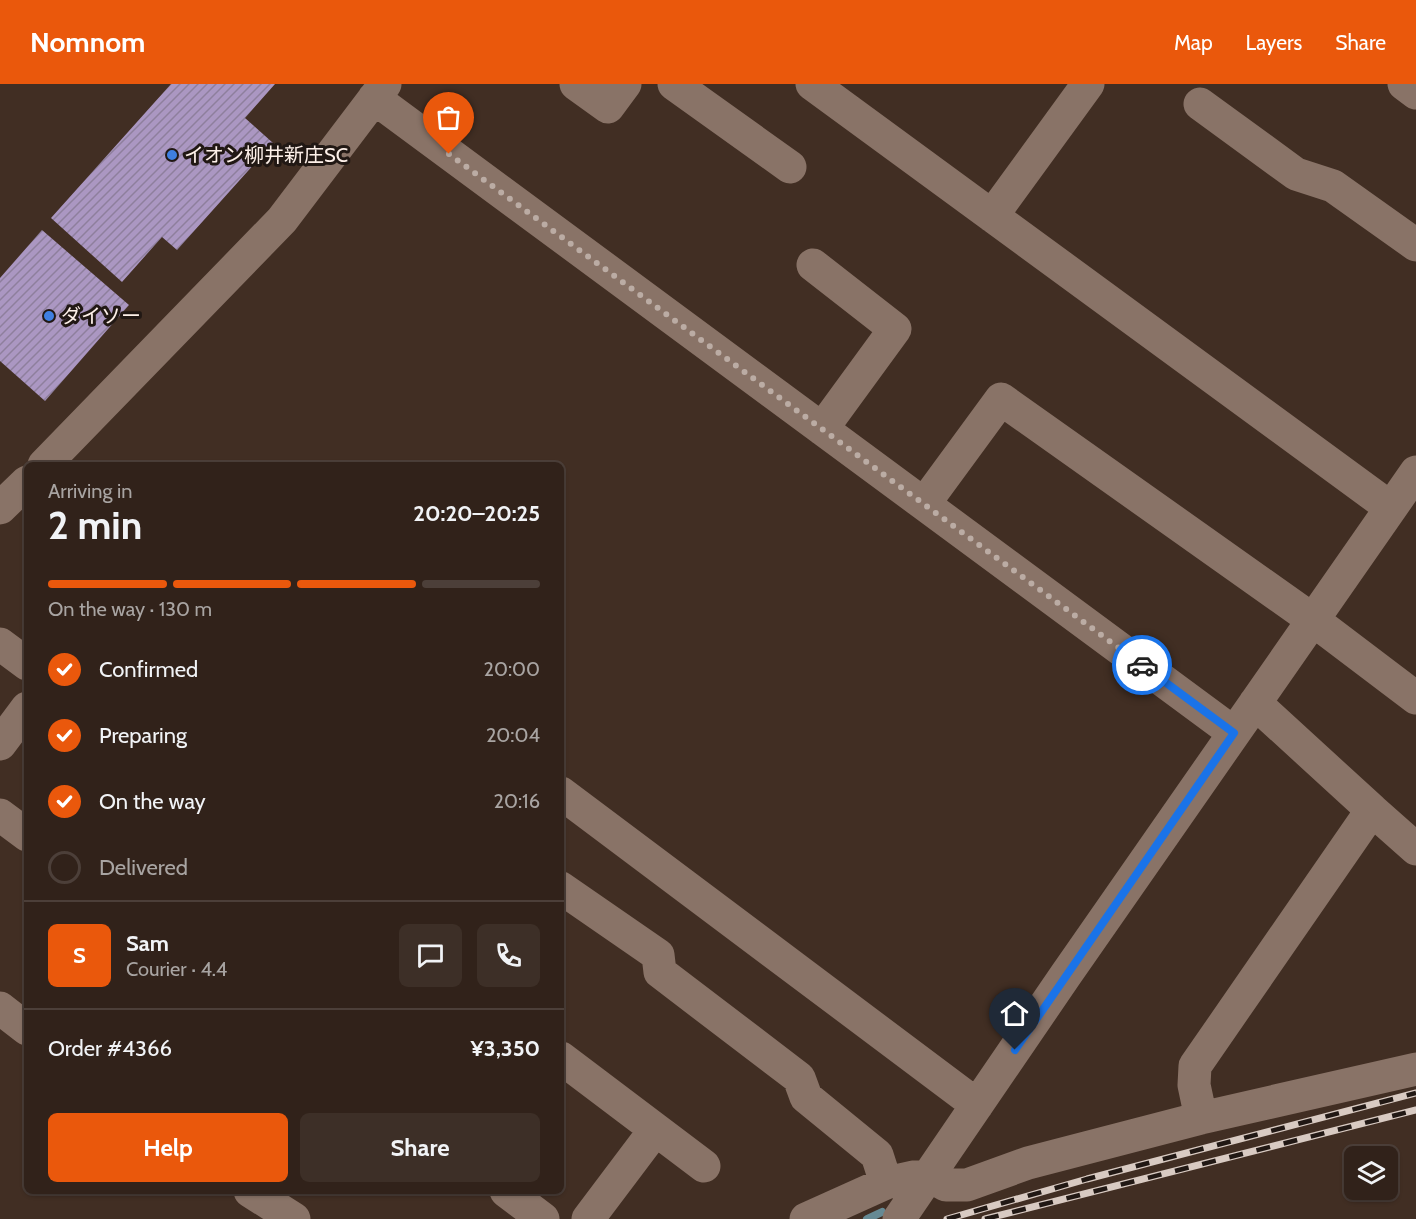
<!DOCTYPE html>
<html lang="en">
<head>
<meta charset="utf-8">
<style>
  body { margin:0; font-family:Cabin,"Noto Sans JP",sans-serif; background:#3d2f27; color:#f1f3f6; height:100vh; display:flex; flex-direction:column; font-size:22px; white-space:nowrap }
  * { box-sizing:border-box; margin:0 }
  p { font-size:20px; color:#a8a4a2 }
  .icon { flex:none; width:33px; height:33px; fill:none; stroke:currentColor; stroke-width:2; stroke-linecap:round; stroke-linejoin:round }
  .map { position:relative; flex:1; overflow:hidden }
  .side { position:absolute; left:24px; top:378px; width:540px; height:732px; display:flex; flex-direction:column; background:#31221a; border-radius:9px; box-shadow:0 2px 4px #0004,0 0 0 2px #4c3f39 }
  .side>* { flex:none }
  .fabs { position:absolute; left:1344px; top:1062px; display:grid; gap:12px }
  .fabs a { display:grid; place-items:center; width:54px; height:54px; border-radius:9px; background:#31221a; box-shadow:0 2px 4px #0004,0 0 0 2px #4c3f39; font-size:30px }
  .pin { position:absolute; display:grid; place-items:center; width:51px; height:51px; color:#fff; margin:-62px -26px; border-radius:50% 50% 50% 0; rotate:-45deg; box-shadow:0 0 6px #0007 }
  .pin .icon { rotate:45deg }
  .courier { position:absolute; display:grid; place-items:center; width:60px; height:60px; margin:-30px; border:4px solid #1a73e8; border-radius:50%; background:#fff; color:#222; box-shadow:0 2px 8px #0007 }
  .head em { font-style:normal; font-weight:800 }
  .head div { display:flex; flex-direction:column-reverse }
  .head { display:flex; align-items:center; justify-content:space-between; height:102px; padding:0 24px }
  h1 { font-size:39px; font-weight:800; line-height:45px }
  .bar { display:grid; grid-template-columns:repeat(4,1fr); gap:9px 6px; align-content:center; height:72px; padding:0 24px }
  .bar i { height:8px; border-radius:4px; background:#4c3f39 }
  .bar .on { background:#ea580c }
  .bar p { grid-column:span 4 }
  .line { display:flex; align-items:center; gap:15px; padding:0 24px; border-top:2px solid #4c3f39 }
  .line div { flex:1 }
  .round { display:grid; place-items:center; flex:none; width:63px; height:63px; border-radius:9px; background:#3d2f27 }
  ol { padding:0 24px; list-style:none }
  li { display:flex; align-items:center; gap:18px; height:66px }
  li p { margin-inline-start:auto }
  li .icon { padding:6px; border-radius:50%; background:#ea580c; color:#fff; stroke-width:4 }
  li:last-child { color:#a8a4a2 }
  li i { width:33px; height:33px; border:3px solid #4c3f39; border-radius:50% }
  .button { display:flex; gap:12px; margin-top:auto; padding:12px 24px }
  .button a { flex:1; height:69px; border-radius:9px; background:#ea580c; color:#fff; font-size:24px; font-weight:800; line-height:69px; text-align:center }
  .button a+a { background:#3d2f27; color:#f1f3f6 }
  header { display:flex; align-items:center; gap:36px; box-sizing:border-box; height:84px; padding:0 30px; background:#ea580c; color:#fff }
  header strong { font-size:28px }
  nav { display:flex; gap:33px; margin-inline-start:auto; font-size:21px }
  .map>svg:first-child { display:block }
  .lines { fill:none; stroke-linecap:round; stroke-linejoin:round }
  .stream { stroke:#668a94; stroke-width:8 }
  .building { fill:url(#building-hatch) }
  .minor { stroke:#897367; stroke-width:33 }
  .rail-casing { stroke:#d8cac2; stroke-width:7 }
  .rail { stroke:#211814; stroke-width:4.5; stroke-dasharray:14; stroke-linecap:butt }
  .done { stroke:#bbaca4; stroke-width:6; stroke-dasharray:0 10.8 }
  .route { stroke:#1a73e8; stroke-width:8 }
  .shop-dot { fill:#3f7fe0; stroke:#211814; stroke-width:2 }
  .labels { text-anchor:middle; stroke-width:6; stroke-linejoin:round; paint-order:stroke }
  .poi-label { font-size:20px; fill:#fdf0e9; stroke:#211814; text-anchor:start }
</style>
</head>
<body>
<header>
<strong>Nomnom</strong>
<nav><a>Map</a><a>Layers</a><a>Share</a></nav>
</header>
<div class="map">
<svg width="1416" height="1135" viewBox="0 0 1416 1135">
  <defs>
    <pattern id="building-hatch" width="6" height="6" patternUnits="userSpaceOnUse" patternTransform="scale(1.5)"><rect width="6" height="6" fill="#ab97c2"/><path d="M-1 1l2-2M0 6l6-6M5 7l2-2" fill="none" stroke="#8e7f9d"/></pattern>
  </defs>
  <rect width="100%" height="100%" fill="#412e23"/>
  <g class="lines">
    <path class="stream" d="M867,1135L882,1128"/>
  </g>
  <path class="building" d="M171,0H275L245,34L273,59L177,166L162,153L122,198L51,134Z
    M42,146L129,221L45,317L0,277V194Z"/>
  <g class="lines">
    <path class="minor" d="M576,0L608,23L625,0
      M674,0L790,83
      M812,0L1391,424
      M1404,0L1416,9
      M374,14L1234,649
      M1200,20L1296,90L1333,102L1416,161
      M992,132L1088,0
      M813,181L895,245L822,345
      M44,381L282,136L385,0
      M924,420L1001,315L1313,536L1416,614
      M0,424L27,398
      M0,560L27,580
      M1255,619L1372,726
      M0,660L27,624
      M561,709L977,1021
      M0,731L27,751
      M561,804L658,871L660,888L799,994L806,1013L877,1071L886,1099
      M0,924L27,945
      M561,974L704,1082
      M1201,1034L1194,1001L1195,982L1372,726L1416,765
      M250,1107L294,1135
      M506,1107L543,1135
      M588,1135L655,1046
      M806,1135L886,1099L913,1093L930,1092L946,1101H967L1028,1079L1201,1034L1416,985
      M899,1135L1065,892L1416,388"/>
    <defs>
      <path id="rail" d="M947,1135L1087,1095L1416,1009
        M985,1135L1416,1026"/>
    </defs>
    <use href="#rail" class="rail-casing"/>
    <use href="#rail" class="rail"/>
  </g>
  <g class="lines">
    <path class="done" d="M449,70L1142,581"/>
    <path class="route" d="M1015,966L1234,649L1142,581"/>
  </g>
  <g class="shop-dot">
    <circle cx="172" cy="71" r="6"/>
    <circle cx="49" cy="232" r="6"/>
  </g>
  <g class="labels">
    <g class="poi-label">
      <text x="184" y="78">イオン柳井新庄SC</text>
      <text x="61" y="239">ダイソー</text>
    </g>
  </g>
</svg>
<div class="fabs">
<a><svg class="icon" aria-label="layers" viewBox="0 0 24 24"><path d="M12 4l9 5-9 5-9-5zM3 14l9 5 9-5"/></svg></a>
</div>
<div class="pin" style="left:449px;top:70px;background:#ea580c"><svg class="icon" aria-label="bag" viewBox="0 0 24 24"><path d="M5 8h14l-1 12H6zM9 8a3 3 0 0 1 6 0"/></svg></div>
<div class="pin" style="left:1015px;top:966px;background:#1f2937"><svg class="icon" aria-label="home" viewBox="0 0 24 24"><path d="M3 11l9-7 9 7M6 9v11h12V9"/></svg></div>
<div class="courier" style="left:1142px;top:581px"><svg class="icon" aria-label="car" viewBox="0 0 24 24"><path d="M5 17H2v-5l4-1 3-4h7l3 4 3 1v5h-3M9 17h6M6 11h13"/><circle cx="7" cy="17" r="2"/><circle cx="17" cy="17" r="2"/></svg></div>
<section class="side">
<div class="head"><div><h1>2 min</h1><p>Arriving in</p></div><em>20:20–20:25</em></div>
<div class="bar"><i class="on"></i><i class="on"></i><i class="on"></i><i></i><p>On the way · 130 m</p></div>
<ol>
<li><svg class="icon" aria-label="check" viewBox="0 0 24 24"><path d="M5 12l5 5 9-10"/></svg>Confirmed<p>20:00</p></li>
<li><svg class="icon" aria-label="check" viewBox="0 0 24 24"><path d="M5 12l5 5 9-10"/></svg>Preparing<p>20:04</p></li>
<li><svg class="icon" aria-label="check" viewBox="0 0 24 24"><path d="M5 12l5 5 9-10"/></svg>On the way<p>20:16</p></li>
<li><i></i>Delivered</li>
</ol>
<div class="line" style="height:108px"><b class="round" style="background:#ea580c;color:#fff">S</b><div><b>Sam</b><p>Courier · 4.4</p></div><a class="round"><svg class="icon" aria-label="chat" viewBox="0 0 24 24"><path d="M4 5h16v11H9l-5 4z"/></svg></a><a class="round"><svg class="icon" aria-label="phone" viewBox="0 0 24 24"><path d="M5 4h4l2 5-3 2q2 4 5 5l2-3 5 2v4C11 20 4 13 5 4z"/></svg></a></div>
<div class="line" style="height:78px"><div>Order #4366</div><b>¥3,350</b></div>
<div class="button"><a>Help</a><a>Share</a></div>
</section>
</div>
</body>
</html>
